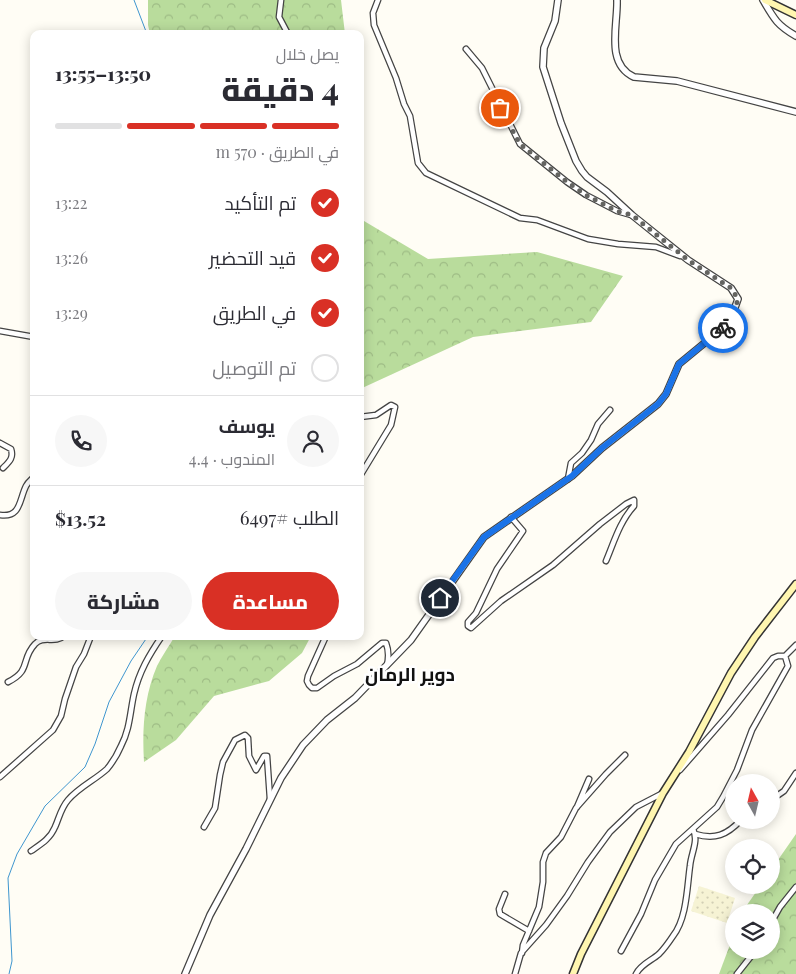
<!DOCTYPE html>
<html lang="ar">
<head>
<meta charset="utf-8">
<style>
  body { margin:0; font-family:"Playfair Display",Cairo,serif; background:#f7f7f7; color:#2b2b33; direction:rtl; height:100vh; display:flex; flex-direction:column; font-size:19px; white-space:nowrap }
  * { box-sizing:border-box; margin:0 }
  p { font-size:16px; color:#7c7c81 }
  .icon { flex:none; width:28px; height:28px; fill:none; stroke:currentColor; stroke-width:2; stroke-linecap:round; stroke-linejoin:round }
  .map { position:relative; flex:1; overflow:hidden; direction:ltr }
  .panel { position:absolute; left:30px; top:30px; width:334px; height:610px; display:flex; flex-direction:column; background:#fff; border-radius:10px; box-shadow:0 2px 12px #0003; direction:rtl }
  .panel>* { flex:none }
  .needle { width:32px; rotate:352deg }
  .controls { position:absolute; left:725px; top:774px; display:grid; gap:10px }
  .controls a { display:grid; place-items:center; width:55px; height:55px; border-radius:50%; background:#fff; box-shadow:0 2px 12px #0003; font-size:25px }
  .pin { position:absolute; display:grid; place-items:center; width:42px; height:42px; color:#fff; margin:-21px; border:2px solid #fff; border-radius:50%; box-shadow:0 1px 5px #0007 }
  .courier { position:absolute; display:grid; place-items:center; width:50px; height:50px; margin:-25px; border:4px solid #1a73e8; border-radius:50%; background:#fff; color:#222; box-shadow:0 1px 6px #0007 }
  .summary em { font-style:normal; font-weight:800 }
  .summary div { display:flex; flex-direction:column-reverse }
  .summary { display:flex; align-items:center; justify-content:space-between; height:85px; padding:0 25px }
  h1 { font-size:32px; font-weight:800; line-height:38px }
  .bar { display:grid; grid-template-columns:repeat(4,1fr); gap:8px 5px; align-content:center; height:60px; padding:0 25px }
  .bar i { height:6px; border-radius:4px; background:#e1e1e2 }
  .bar .on { background:#d93025 }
  .bar p { grid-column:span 4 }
  .line { display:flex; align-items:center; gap:12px; padding:0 25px; border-top:1px solid #e1e1e2 }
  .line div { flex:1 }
  .round { display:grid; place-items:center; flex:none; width:52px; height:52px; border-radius:26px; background:#f7f7f7 }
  ol { padding:0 25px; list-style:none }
  li { display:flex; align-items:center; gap:15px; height:55px }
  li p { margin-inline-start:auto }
  li .icon { padding:5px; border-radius:50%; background:#d93025; color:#fff; stroke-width:4 }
  li:last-child { color:#7c7c81 }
  li i { width:28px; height:28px; border:2px solid #e1e1e2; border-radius:50% }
  .primary-button { display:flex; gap:10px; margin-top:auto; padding:10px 25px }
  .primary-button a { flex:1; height:58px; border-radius:30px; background:#d93025; color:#fff; font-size:20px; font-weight:800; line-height:58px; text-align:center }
  .primary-button a+a { background:#f7f7f7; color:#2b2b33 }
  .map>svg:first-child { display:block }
  .farmland { fill:url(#farmland-dots) }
  .forest { fill:url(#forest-crowns) }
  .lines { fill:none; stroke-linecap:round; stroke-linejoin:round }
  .stream { stroke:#3f96cf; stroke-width:1 }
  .minor-casing { stroke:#444; stroke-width:7 }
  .tertiary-casing { stroke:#444; stroke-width:8 }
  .secondary-casing { stroke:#333; stroke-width:9 }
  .minor { stroke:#fff; stroke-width:4.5 }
  .tertiary { stroke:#fff; stroke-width:5.5 }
  .secondary { stroke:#fff6b0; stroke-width:6 }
  .done { stroke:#646461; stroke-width:5; stroke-dasharray:0 9 }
  .route { stroke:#1a73e8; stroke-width:6 }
  .labels { text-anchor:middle; stroke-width:5; stroke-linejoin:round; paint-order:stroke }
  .quarter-label { font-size:19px; font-weight:bold; fill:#111; stroke:#fff }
</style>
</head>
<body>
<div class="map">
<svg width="796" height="974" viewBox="0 0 796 974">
  <defs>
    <pattern id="farmland-dots" width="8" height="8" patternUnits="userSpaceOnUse" patternTransform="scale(1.25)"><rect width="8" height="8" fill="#f6f3d4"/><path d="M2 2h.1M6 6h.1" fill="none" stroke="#d2cfb5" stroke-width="1.8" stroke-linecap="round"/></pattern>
    <pattern id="forest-crowns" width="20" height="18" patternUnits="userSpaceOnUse" patternTransform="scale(1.25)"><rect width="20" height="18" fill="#b9dc9c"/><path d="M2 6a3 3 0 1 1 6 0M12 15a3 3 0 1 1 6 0" fill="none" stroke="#9ebc85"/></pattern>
  </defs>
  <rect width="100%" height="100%" fill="#fffdf5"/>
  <path class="farmland" d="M699,886L735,898L727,923L691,911Z"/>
  <path class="forest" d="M148,0H341L345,34H150L148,25Z
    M360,180L364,221L428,259L537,252L623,276L591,322L473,337L360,389Z
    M175,636H311L302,653L269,681L214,696L176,740L144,762C142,730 144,696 157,666C162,656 169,646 175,636Z
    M796,834V974H719L734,934V950H771V912H742L761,885H771V870Z"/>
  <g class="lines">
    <path class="stream" d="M134,0L147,34
      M9,974L12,961L8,878L17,854L45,806L85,767L95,744L109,702L131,661L148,636"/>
    <defs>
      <path id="minor" d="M281,0L279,17L288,34
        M378,0L373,13L374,25L396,78L404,104L410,116L418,163L426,173L520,218L537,220L588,239L618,244L656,247L680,256
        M466,49L482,68L520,144L567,182L586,195L617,211L631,215
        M0,331L34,337
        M360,417L376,415L391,405L395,407L391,425L360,476
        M0,443L11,449C14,458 9,462 3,468
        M568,479L571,463L582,453L591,440L598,424L610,410
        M0,515C21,518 19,500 26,486C28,482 31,480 34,477
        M511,517L523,531L497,569L476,613L468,622V626L471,628L501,601L553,565L600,524L626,504L634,500V506C620,521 614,542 606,561
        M326,636L308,676L307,681L309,685L312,688H317L334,676L357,664L382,643H386C389,651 389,657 387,665
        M8,682C32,670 20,660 35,644C43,635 55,644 64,636
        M680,770L728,715L773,658L778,656H785
        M0,777L53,730L61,716L65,699L76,667L84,654L91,636
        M771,800L784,791L796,773
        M577,807L589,779
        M204,827L215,808L220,775L223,762L235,740L245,735L248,738L249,756L256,770L264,756H267L270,799
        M695,834C715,840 727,835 741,820
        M31,851C41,844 50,839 55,827C59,818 61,808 68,800C79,787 95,780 107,769C112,763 118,753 121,746C130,729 130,712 134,694C139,672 149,655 162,636
        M505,894L499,909L500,914L529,931
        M771,923L780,907L796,887
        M621,951L641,914L655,880L676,844L717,807L723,797L737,770L752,730L788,666L785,656L796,645
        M522,953L523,945L539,907L543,882V862L546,853L561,837L576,808L606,774L625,755
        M515,974L521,953L546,925L567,896L588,862L610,832L636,807L663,793
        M636,974C641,964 651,961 659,954C664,949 669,942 673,936C687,918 687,887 690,866C691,853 699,841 693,829
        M737,974L756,950"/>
      <path id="tertiary" d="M617,0C618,25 605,64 634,77L677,81L796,112
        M763,0C774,19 777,25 796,36
        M185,974L210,915L246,849L281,778L303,745L327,720L355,698L411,640L484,537L572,476L602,448L658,404L666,394L679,364L724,327L733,313L738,299L731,288L688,260L632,215L607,192L587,177L582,171L576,161L561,123L543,67L544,48L555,21L558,0"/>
      <path id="secondary" d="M765,0L796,15
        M573,974L581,954L663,793L689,752L731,673L755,637L796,584"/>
    </defs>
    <use href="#minor" class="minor-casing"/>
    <use href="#tertiary" class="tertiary-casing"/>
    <use href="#secondary" class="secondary-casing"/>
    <use href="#minor" class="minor"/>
    <use href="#tertiary" class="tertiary"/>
    <use href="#secondary" class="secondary"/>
  </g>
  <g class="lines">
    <path class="done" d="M500,108L520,144L567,182L586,195L616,211L632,215L688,260L731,288L738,299L734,313L723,328"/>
    <path class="route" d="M440,598L484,537L572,476L602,448L658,404L666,394L679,364L723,328"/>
  </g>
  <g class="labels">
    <g class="quarter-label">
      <text x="410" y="681">دوير الرمان</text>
    </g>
  </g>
</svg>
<div class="controls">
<a><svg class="needle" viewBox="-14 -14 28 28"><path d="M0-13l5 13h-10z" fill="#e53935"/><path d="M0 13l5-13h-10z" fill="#7c7c81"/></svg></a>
<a><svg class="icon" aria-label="locate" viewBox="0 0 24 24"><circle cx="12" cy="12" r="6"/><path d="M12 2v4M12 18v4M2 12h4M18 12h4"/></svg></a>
<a><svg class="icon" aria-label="layers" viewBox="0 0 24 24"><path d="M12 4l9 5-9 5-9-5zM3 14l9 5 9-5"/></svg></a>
</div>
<div class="pin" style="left:500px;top:108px;background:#ea580c"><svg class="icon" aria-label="bag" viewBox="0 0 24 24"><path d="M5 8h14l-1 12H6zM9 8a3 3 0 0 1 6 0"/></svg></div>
<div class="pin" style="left:440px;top:598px;background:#1f2937"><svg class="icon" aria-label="home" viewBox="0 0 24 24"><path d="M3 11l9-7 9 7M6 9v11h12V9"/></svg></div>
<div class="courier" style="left:723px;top:328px"><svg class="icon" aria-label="bike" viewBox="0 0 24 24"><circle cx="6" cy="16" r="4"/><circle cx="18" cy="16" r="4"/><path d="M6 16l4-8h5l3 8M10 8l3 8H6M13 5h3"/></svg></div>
<section class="panel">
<div class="summary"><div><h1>4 دقيقة</h1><p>يصل خلال</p></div><em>13:50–13:55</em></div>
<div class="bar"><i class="on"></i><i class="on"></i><i class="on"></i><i></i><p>في الطريق · 570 m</p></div>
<ol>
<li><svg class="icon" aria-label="check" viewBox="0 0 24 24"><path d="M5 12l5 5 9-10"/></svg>تم التأكيد<p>13:22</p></li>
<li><svg class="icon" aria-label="check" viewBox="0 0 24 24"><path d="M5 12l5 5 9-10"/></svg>قيد التحضير<p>13:26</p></li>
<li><svg class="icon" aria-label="check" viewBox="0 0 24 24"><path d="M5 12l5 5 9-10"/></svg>في الطريق<p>13:29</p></li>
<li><i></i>تم التوصيل</li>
</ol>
<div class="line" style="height:90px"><a class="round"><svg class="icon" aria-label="person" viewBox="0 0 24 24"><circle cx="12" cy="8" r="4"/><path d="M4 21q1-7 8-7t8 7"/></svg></a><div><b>يوسف</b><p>المندوب · 4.4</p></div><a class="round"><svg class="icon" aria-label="phone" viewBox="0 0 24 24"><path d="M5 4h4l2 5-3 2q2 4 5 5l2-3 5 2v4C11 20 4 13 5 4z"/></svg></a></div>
<div class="line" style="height:65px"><div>الطلب #6497</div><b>$13.52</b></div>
<div class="primary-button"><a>مساعدة</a><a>مشاركة</a></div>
</section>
</div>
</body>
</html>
